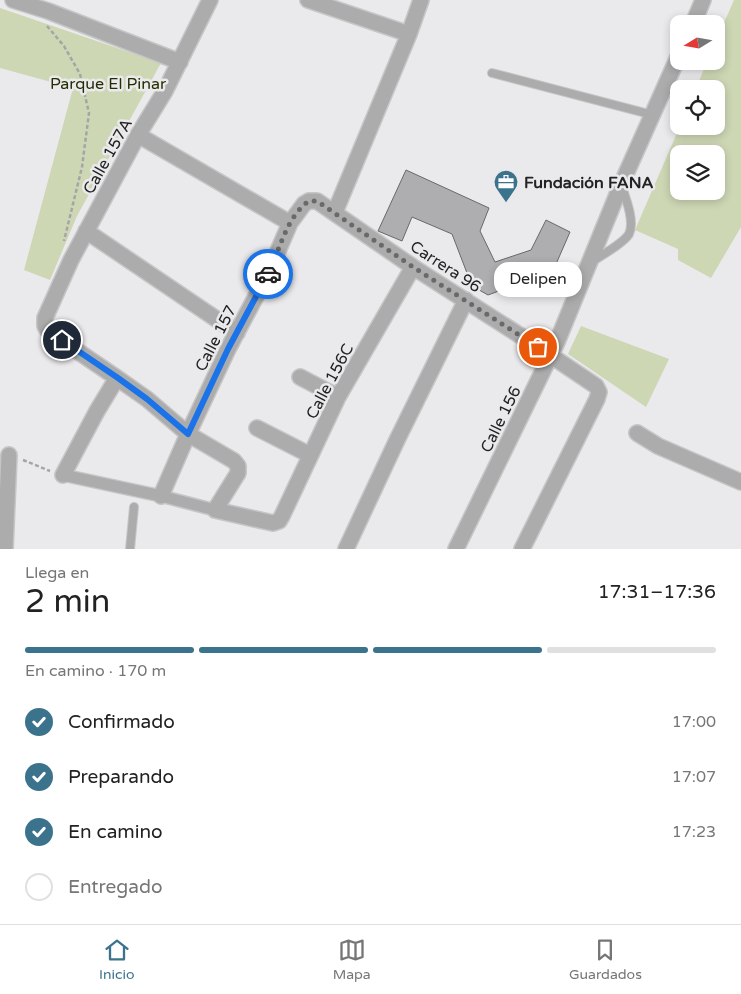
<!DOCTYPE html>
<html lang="es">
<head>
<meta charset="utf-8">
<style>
  body { margin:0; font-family:"Varela Round",sans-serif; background:#f6f6f6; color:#222; height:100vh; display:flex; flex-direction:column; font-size:19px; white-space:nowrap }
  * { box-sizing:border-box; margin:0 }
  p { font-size:16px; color:#767676 }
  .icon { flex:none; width:28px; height:28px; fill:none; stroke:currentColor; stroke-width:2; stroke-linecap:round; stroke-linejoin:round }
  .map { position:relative; height:549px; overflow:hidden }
  .panel { display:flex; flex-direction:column; background:#fff; flex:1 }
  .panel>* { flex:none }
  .needle { width:32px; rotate:259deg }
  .fabs { position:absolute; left:670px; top:15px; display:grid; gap:10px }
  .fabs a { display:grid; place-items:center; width:55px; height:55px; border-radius:10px; background:#fff; box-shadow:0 2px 8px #0003; font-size:25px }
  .pin { position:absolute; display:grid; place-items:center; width:42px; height:42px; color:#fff; margin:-21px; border:2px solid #fff; border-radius:50%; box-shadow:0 1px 5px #0007 }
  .courier { position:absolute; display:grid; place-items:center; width:50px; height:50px; margin:-25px; border:4px solid #1a73e8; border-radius:50%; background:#fff; color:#222; box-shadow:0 1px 6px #0007 }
  .bubble { position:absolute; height:35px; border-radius:15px; background:#fff; box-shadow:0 2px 8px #0003; font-size:16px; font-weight:600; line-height:35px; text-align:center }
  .headline em { font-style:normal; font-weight:600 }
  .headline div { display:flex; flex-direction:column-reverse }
  .headline { display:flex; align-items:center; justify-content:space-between; height:85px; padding:0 25px }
  h1 { font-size:32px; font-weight:600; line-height:38px }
  .bar { display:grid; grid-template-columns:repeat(4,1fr); gap:8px 5px; align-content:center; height:60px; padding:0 25px }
  .bar i { height:6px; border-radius:4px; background:#e0e0e0 }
  .bar .active { background:#3b738d }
  .bar p { grid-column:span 4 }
  ol { padding:0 25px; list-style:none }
  li { display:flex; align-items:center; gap:15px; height:55px }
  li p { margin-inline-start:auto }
  li .icon { padding:5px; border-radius:50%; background:#3b738d; color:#fff; stroke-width:4 }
  li:last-child { color:#767676 }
  li i { width:28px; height:28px; border:2px solid #e0e0e0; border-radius:50% }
  .menu { display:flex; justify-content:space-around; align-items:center; height:70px; border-top:1px solid #e0e0e0; background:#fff; font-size:14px; color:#767676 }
  .menu a { display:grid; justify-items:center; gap:2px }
  .menu .active { color:#3b738d }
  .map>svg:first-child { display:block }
  .green { fill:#cdd7b4; fill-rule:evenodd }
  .building { fill:#aeaeb0; stroke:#69696a }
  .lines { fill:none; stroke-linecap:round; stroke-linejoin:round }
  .service-casing { stroke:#c6c6c8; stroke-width:10 }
  .pedestrian-casing { stroke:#c6c6c8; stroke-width:14 }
  .minor-casing { stroke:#c6c6c8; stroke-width:18 }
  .path { stroke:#a5a5a7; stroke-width:2.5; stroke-dasharray:4 2.5; stroke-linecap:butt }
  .service { stroke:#adacac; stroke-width:8 }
  .pedestrian { stroke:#adacac; stroke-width:11 }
  .minor { stroke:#adacac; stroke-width:15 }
  .done { stroke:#69696a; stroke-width:5; stroke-dasharray:0 9 }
  .route { stroke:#1a73e8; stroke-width:6 }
  .labels { text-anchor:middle; stroke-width:5; stroke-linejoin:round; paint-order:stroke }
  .park-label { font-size:16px; fill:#242e00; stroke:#eaeaec }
  .street-label { font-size:16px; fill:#232324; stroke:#eaeaec }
  .poi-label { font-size:16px; font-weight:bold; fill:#232324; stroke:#eaeaec; text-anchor:start }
</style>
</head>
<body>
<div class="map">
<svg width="741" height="549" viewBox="0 0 741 549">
  <rect width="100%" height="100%" fill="#eaeaec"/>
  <path class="green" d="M734,0H741V227L711,278L678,260V249L635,230L680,126H716V89H696L707,61H716V41ZM679,154H716V191H679Z
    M0,8L161,63L77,216L50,280L24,270L73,88L0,68Z
    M581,326L669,359L646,407L568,354Z"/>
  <path class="building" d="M406,170L489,208L480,231L495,262L531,250L546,220L570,232L553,271L488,295L472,286L452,234L412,217L402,241L378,231Z"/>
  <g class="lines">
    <defs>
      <path id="service" d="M492,73L653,115
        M593,261C602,255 624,243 629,234C635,222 626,199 622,187
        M130,549L134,507"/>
      <path id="pedestrian" d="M63,475L161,496L215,510"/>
      <path id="minor" d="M13,0L48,11L180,62
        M210,0L165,91L138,135L71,260L45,318V326L48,331L117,378L147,399L188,434L234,461L238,466V473L215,510L273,523L279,521L282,516L338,397L413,267
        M308,0L409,34
        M693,24L703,0
        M138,135L290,223
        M335,212L409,34L421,0
        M86,231L237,333
        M300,377L338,397
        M257,428L310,455
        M637,433L658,446L741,482
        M63,475L97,411L117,378
        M161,496L188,434L228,349L269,272L290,223L304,204L309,201H317L413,267L538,347L596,386L599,392L597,399L522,549
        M5,549L9,455
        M346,549L397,440L466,300
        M456,549L557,342L621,185L679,55"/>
    </defs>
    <use href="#service" class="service-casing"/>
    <use href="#pedestrian" class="pedestrian-casing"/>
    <use href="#minor" class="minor-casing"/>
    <path class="path" d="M47,26L64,46L80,74L89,113L82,167L64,241
      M23,460L50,471"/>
    <use href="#service" class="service"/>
    <use href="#pedestrian" class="pedestrian"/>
    <use href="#minor" class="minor"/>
  </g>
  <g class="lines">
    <path class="done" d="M268,274C280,250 286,217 309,201H317L413,267L538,347"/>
    <path class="route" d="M62,340L118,378L147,399L188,434L228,349L268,274"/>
  </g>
  <defs>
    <symbol id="office-pin" viewBox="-11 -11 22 30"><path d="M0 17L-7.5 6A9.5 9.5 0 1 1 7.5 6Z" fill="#3b738d" stroke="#eaeaec"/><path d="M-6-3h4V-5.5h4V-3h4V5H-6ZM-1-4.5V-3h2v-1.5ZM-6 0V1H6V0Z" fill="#fff"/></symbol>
  </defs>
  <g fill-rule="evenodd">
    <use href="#office-pin" x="492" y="168" width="28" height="38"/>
  </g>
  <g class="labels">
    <g class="park-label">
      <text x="108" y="89">Parque El Pinar</text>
    </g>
    <g class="street-label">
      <text transform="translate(107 156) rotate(-61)" y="6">Calle 157A</text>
      <text transform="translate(446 266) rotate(33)" y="6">Carrera 96</text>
      <text transform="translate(215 338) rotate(-63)" y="6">Calle 157</text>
      <text transform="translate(329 381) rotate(-62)" y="6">Calle 156C</text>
      <text transform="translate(500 419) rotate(-64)" y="6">Calle 156</text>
    </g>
    <g class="poi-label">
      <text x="524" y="188">Fundación FANA</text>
    </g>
  </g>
</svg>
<div class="fabs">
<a><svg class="needle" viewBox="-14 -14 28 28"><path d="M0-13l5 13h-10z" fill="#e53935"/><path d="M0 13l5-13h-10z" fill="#767676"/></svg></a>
<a><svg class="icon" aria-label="locate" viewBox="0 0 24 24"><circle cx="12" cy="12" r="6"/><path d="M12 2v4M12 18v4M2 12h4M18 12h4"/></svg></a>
<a><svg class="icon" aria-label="layers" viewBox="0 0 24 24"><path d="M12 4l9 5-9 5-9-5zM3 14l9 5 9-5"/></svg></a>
</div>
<div class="pin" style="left:538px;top:347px;background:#ea580c"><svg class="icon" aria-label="bag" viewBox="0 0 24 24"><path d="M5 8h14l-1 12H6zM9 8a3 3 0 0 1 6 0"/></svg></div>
<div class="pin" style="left:62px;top:340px;background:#1f2937"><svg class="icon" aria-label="home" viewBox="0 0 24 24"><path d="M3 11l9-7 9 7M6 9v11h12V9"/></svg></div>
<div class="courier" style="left:268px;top:274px"><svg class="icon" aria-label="car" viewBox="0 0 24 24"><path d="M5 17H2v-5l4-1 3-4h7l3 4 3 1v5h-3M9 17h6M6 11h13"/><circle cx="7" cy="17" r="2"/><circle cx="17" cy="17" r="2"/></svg></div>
<div class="bubble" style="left:494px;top:262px;width:88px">Delipen</div>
</div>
<section class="panel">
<div class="headline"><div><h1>2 min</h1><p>Llega en</p></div><em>17:31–17:36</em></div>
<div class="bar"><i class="active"></i><i class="active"></i><i class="active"></i><i></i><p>En camino · 170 m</p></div>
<ol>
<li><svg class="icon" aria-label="check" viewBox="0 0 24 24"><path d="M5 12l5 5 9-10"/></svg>Confirmado<p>17:00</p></li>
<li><svg class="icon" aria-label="check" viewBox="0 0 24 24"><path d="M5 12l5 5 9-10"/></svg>Preparando<p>17:07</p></li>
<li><svg class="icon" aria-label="check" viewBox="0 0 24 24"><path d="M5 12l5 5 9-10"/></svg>En camino<p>17:23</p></li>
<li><i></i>Entregado</li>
</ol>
</section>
<nav class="menu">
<a class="active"><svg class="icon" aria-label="home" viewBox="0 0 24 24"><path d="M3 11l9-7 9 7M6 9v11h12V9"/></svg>Inicio</a>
<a><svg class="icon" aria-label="map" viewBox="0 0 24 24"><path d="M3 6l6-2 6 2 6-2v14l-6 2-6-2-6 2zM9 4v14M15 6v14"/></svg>Mapa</a>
<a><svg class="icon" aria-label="saved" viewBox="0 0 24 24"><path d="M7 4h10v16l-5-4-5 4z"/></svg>Guardados</a>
</nav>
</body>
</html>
